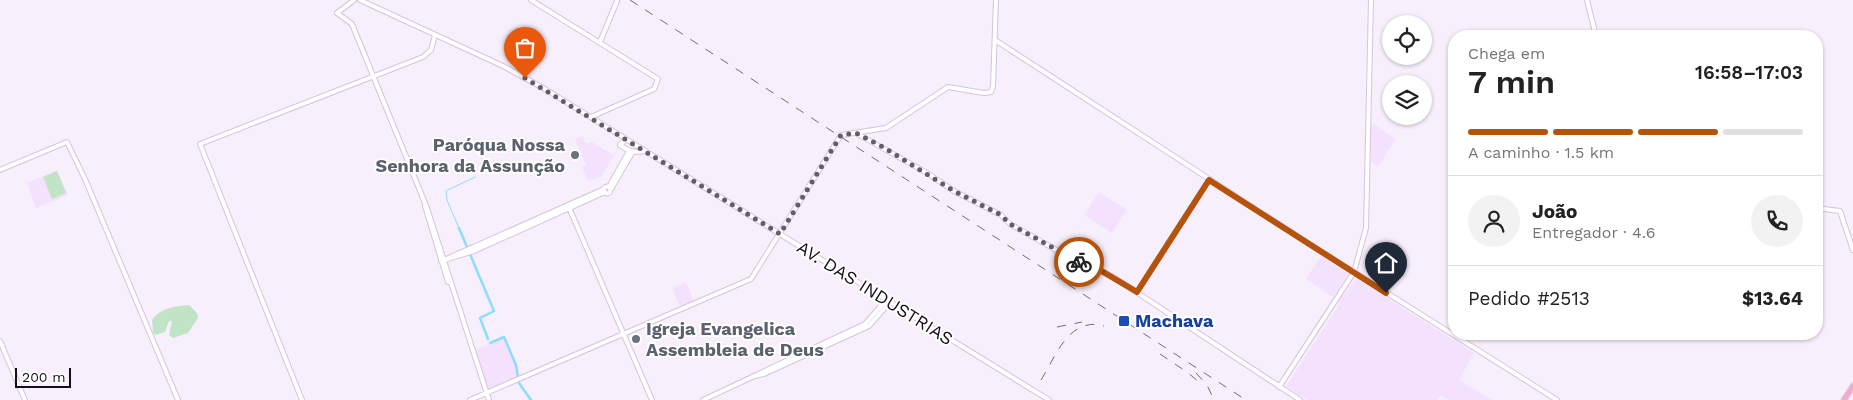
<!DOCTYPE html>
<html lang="pt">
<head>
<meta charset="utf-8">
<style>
  body { margin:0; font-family:"Work Sans",sans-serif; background:#f2f2f2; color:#222; height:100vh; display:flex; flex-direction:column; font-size:19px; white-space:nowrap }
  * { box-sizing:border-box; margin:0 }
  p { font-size:16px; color:#767676 }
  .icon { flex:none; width:28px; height:28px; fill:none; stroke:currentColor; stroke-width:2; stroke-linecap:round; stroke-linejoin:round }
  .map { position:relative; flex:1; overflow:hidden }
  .panel { position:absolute; left:1448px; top:30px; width:375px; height:310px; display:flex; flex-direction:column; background:#fff; border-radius:20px; box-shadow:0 1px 4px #0004 }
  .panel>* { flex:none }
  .tools { position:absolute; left:1382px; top:15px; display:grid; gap:10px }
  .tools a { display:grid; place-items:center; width:50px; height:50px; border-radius:50%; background:#fff; box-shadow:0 1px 4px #0004; font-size:25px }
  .scale { position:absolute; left:15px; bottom:12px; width:56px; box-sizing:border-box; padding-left:5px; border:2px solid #150f18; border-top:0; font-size:14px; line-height:18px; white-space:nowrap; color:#150f18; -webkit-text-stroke:4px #fff; paint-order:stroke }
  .pin { position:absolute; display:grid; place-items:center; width:42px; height:42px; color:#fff; margin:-51px -21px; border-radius:50% 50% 50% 0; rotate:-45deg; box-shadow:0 0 5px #0007 }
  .pin .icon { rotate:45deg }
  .courier { position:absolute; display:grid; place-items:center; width:50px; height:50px; margin:-25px; border:4px solid #b45309; border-radius:50%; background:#fff; color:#222; box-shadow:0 1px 6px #0007 }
  .headline em { font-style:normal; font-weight:600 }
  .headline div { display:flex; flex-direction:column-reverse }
  .headline { display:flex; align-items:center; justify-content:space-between; height:85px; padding:0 20px }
  h1 { font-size:32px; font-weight:600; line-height:38px }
  .bar { display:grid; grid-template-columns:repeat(4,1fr); gap:8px 5px; align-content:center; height:60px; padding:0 20px }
  .bar i { height:6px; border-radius:4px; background:#e0e0e0 }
  .bar .current { background:#b45309 }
  .bar p { grid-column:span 4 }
  .line { display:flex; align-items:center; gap:12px; padding:0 20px; border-top:1px solid #e0e0e0 }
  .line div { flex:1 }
  .round { display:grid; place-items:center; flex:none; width:52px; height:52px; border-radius:26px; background:#f2f2f2 }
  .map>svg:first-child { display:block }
  .built { fill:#f4e1fe }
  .green { fill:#c1e3c6 }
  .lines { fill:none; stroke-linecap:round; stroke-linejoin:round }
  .stream { stroke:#8ddcfd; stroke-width:1 }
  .canal { stroke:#8ddcfd; stroke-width:2.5 }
  .secondary-casing { stroke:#d6c3df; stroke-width:6 }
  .primary-casing { stroke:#d5d4d5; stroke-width:7 }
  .secondary { stroke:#fff; stroke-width:4 }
  .primary { stroke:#f2a9d1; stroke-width:4.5 }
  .rail { stroke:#736c76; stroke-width:1; stroke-dasharray:9 9; stroke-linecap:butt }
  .done { stroke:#645d67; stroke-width:5; stroke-dasharray:0 9 }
  .route { stroke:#b45309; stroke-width:6 }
  .worship-dot { fill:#6b7280; stroke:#fff; stroke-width:2 }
  .transit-dot { fill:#1a4fb4; stroke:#fff; stroke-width:2 }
  .labels { text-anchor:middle; stroke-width:4; stroke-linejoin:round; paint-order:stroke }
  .worship-label { font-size:18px; font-weight:bold; fill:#5b616d; stroke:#fff; text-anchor:end }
  .street-label { font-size:18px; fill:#150f18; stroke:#fff }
  .transit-label { font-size:18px; font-weight:bold; fill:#164399; stroke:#fff; text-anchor:start }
</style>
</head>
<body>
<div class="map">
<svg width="1853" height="400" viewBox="0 0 1853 400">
  <rect width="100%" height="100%" fill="#f7effb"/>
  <path class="built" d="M1374,124L1396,139L1378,167L1371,162V125Z
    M583,136L586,144L592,142L613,155L619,147L602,176L588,181L582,167L586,165L575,139Z
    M57,170L68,195L36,208L27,183Z
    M1099,192L1127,210L1112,233L1084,215Z
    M1321,256L1348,274L1333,297L1306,279Z
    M1357,279L1474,353L1459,380L1492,400H1449L1441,395L1437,400H1307L1286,386L1339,305V300Z
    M686,282L695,303L681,309L672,288Z
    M504,337L515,363L518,378L489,391L475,350Z"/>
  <path class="green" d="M57,171L66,193L52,199L43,177Z
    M189,305L197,313L198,318L188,333L173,338L169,335L172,321H169L165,332L155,335L153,332L152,320C160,308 176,306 189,305Z"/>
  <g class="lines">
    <path class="stream" d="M459,228L447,200L446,191L475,177"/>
    <path class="canal" d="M459,228L494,311L480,318L488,339
      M490,343L504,337L516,365L519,383L531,400"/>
    <defs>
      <path id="secondary" d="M354,0L337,13L352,24L427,208L489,400
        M360,0L503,66L545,89L1049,400
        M531,0L658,79L654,89L591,117
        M1587,0L1596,36
        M995,40L1314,247L1557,400
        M600,42L617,1
        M856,133L927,173L954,191L1001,215L1010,224L1074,260L1093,266L1115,278L1300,400
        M626,139L620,145C630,152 634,153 645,151
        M0,170L67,142L85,179L178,400
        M603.5 190a3.5 3.5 0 1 1 7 0a3.5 3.5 0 1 1-7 0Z
        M609,187L629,151
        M611,189L632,153
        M568,205L652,400
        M425,206L448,282
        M1816,208L1840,211L1853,250
        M444,260L604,189
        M441,261L474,251L605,192
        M1137,292L1209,180
        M0,341L25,400
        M755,376L764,374L869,326L890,302
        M1279,387L1354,272L1366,228L1371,0
        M302,400L200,144L423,57L431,50L435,35
        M470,400L751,279L841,135L886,128L948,87L984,93L991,92L993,86L996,0
        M703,400L865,324L886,300"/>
      <path id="primary" d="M1844,400L1853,386"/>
    </defs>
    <use href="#secondary" class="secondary-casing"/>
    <use href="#primary" class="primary-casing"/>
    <use href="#secondary" class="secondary"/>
    <use href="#primary" class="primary"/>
    <path class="rail" d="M630,0L1246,400
      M1057,327L1082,322
      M1160,354L1187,372L1199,382
      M1196,373L1207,385L1214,400
      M1041,380C1056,356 1069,316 1104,326"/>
  </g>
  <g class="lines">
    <path class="done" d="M525,78L780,234L841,135L856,133L883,147L954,191L1001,215L1010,224L1079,262"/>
    <path class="route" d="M1079,262L1093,266L1137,292L1209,180L1386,293"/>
  </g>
  <g class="worship-dot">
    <circle cx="575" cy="155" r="5"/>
    <circle cx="636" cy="339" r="5"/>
  </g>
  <rect class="transit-dot" x="1118" y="315" width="12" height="12" rx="2.5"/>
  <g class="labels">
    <g class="worship-label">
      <text x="565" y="151">Paróqua Nossa<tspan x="565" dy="21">Senhora da Assunção</tspan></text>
      <text x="646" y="335" text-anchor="start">Igreja Evangelica<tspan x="646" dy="21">Assembleia de Deus</tspan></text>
    </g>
    <g class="street-label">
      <text transform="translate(875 293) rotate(32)" y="6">AV. DAS INDUSTRIAS</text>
    </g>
    <g class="transit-label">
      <text x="1135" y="327">Machava</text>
    </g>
  </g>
</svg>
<div class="tools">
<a><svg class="icon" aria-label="locate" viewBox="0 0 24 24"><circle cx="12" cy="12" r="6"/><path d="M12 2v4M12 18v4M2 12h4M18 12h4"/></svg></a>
<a><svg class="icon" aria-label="layers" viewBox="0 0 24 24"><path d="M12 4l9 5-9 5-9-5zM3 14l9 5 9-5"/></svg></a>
</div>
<div class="scale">200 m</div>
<div class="pin" style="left:525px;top:78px;background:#ea580c"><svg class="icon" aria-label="bag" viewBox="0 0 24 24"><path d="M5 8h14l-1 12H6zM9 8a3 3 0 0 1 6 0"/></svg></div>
<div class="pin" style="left:1386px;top:293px;background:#1f2937"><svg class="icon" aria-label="home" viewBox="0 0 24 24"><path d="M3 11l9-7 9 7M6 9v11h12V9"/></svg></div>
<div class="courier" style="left:1079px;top:262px"><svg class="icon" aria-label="bike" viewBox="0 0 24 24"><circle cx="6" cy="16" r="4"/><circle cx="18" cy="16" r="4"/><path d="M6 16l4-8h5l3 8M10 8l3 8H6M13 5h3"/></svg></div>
<section class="panel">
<div class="headline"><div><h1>7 min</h1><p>Chega em</p></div><em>16:58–17:03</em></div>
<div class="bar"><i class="current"></i><i class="current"></i><i class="current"></i><i></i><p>A caminho · 1.5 km</p></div>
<div class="line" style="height:90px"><a class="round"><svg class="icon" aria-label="person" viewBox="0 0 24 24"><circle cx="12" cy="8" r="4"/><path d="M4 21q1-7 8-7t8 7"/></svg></a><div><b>João</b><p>Entregador · 4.6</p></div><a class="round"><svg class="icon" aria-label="phone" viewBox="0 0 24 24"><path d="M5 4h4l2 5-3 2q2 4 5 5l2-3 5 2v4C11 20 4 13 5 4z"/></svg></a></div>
<div class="line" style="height:65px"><div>Pedido #2513</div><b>$13.64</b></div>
</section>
</div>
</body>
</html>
